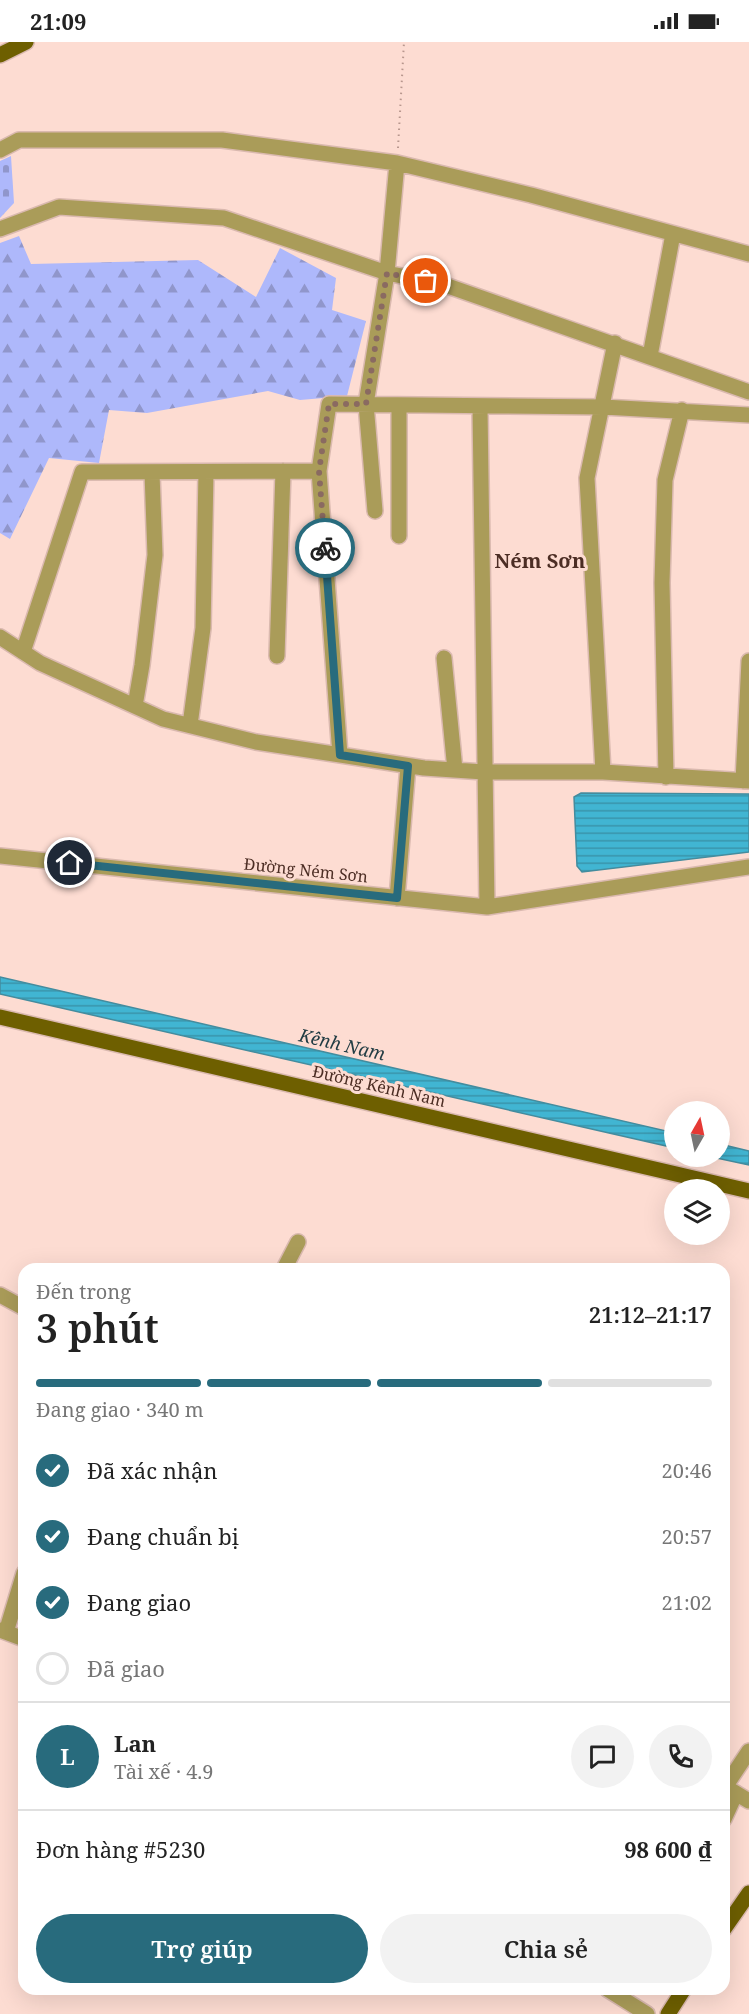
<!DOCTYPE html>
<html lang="vi">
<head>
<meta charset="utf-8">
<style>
  body { margin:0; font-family:"Noto Serif",serif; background:#f2f2f2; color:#222; height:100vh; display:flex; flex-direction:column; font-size:22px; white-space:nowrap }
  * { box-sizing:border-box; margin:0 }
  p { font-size:20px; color:#767676 }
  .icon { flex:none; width:33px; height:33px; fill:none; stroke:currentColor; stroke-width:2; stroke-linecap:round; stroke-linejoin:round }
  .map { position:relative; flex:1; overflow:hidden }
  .side { position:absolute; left:18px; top:1221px; width:712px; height:732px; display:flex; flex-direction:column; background:#fff; border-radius:18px; box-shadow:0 6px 24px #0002 }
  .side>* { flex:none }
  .needle { width:39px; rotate:9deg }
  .controls { position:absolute; left:664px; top:1059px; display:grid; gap:12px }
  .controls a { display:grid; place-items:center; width:66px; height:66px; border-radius:50%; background:#fff; box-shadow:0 6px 24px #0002; font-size:30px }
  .pin { position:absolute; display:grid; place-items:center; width:51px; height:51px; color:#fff; margin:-26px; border:3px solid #fff; border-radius:50%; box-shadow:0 2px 6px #0007 }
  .courier { position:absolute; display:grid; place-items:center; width:60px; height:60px; margin:-30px; border:4px solid #286b7d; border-radius:50%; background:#fff; color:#222; box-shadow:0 2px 8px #0007 }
  .head em { font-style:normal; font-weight:600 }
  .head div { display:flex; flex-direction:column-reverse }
  .head { display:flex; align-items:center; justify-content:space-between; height:102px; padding:0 18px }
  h1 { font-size:39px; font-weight:600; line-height:45px }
  .bar { display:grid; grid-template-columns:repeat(4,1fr); gap:9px 6px; align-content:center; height:72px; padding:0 18px }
  .bar i { height:8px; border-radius:4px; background:#e0e0e0 }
  .bar .on { background:#286b7d }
  .bar p { grid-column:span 4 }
  .line { display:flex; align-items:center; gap:15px; padding:0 18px; border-top:2px solid #e0e0e0 }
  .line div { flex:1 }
  .round { display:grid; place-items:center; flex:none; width:63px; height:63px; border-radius:32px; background:#f2f2f2 }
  ol { padding:0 18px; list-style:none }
  li { display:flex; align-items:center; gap:18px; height:66px }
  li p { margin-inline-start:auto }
  li .icon { padding:6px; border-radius:50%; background:#286b7d; color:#fff; stroke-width:4 }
  li:last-child { color:#767676 }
  li i { width:33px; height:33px; border:3px solid #e0e0e0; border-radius:50% }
  .cta { display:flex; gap:12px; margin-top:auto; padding:12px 18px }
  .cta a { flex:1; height:69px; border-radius:36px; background:#286b7d; color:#fff; font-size:24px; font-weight:600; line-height:69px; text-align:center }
  .cta a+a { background:#f2f2f2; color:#222 }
  .status { display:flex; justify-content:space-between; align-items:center; height:42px; padding:0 30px; background:#fff; direction:ltr }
  .status svg { height:16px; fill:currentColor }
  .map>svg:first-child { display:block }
  .forest { fill:url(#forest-firs) }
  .cemetery { fill:url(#cemetery-stones) }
  .water { fill:url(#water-rules); stroke:#448c9e; stroke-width:1.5 }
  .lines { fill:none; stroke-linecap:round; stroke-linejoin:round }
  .minor-casing { stroke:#dab9af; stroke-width:18 }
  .major-casing { stroke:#dab9af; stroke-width:18 }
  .path { stroke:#b8978e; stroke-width:2; stroke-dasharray:1.5 4.5; stroke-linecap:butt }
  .minor { stroke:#aa9c59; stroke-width:15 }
  .major { stroke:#6e5f00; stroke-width:15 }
  .done { stroke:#8a6a61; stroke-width:6; stroke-dasharray:0 10.8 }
  .route { stroke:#286b7d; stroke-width:8 }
  .labels { text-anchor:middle; stroke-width:6; stroke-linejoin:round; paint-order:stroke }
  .street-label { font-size:16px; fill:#4c2d24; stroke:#fddcd2 }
  .water-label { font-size:18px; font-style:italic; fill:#233d44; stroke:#fddcd2 }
  .quarter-label { font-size:20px; font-weight:bold; fill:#4c2d24; stroke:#fddcd2 }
</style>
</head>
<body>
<div class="status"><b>21:09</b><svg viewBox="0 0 49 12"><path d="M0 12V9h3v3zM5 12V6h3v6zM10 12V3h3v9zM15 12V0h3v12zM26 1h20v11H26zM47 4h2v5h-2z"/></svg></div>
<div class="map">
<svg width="749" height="1972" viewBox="0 0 749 1972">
  <defs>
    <pattern id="forest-firs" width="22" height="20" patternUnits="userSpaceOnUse" patternTransform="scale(1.5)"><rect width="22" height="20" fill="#aeb8fb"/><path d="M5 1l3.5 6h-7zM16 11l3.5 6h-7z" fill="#9096cb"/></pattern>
    <pattern id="cemetery-stones" width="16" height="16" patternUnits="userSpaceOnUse" patternTransform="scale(1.5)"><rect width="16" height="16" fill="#aeb8fb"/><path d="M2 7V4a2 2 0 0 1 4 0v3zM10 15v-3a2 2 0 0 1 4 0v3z" fill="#9096cb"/></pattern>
    <pattern id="water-rules" width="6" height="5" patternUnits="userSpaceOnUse" patternTransform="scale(1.5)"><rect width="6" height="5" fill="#41b5d2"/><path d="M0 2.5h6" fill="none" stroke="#3994aa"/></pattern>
  </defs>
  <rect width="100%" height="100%" fill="#fddcd2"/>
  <path class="forest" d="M19,194L31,222L198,218L256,255L280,206L336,236L332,268L366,279L347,354L300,358L268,349L147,371L109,368L99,421L49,416L10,497L0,491V201Z"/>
  <path class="cemetery" d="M11,114L14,161L0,176V119Z"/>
  <path class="water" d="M581,751L749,752V810L582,830L577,824L574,755Z
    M0,935L675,1091V1106L0,952Z
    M720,1102L749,1109V1123L712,1115L720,1114Z"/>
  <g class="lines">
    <defs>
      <path id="minor" d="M0,108L19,98H222L397,121L531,153L749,212
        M0,187L59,165L224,176L387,231L445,243L749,350
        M650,314L673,192
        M399,363V494
        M480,366L487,865
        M375,469L366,362L387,231L397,121
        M0,595L40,621L163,677L256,700L424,726L484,730H603L749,739
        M23,610L82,430L319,429
        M277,614L283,429
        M444,616L455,728
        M135,664L142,623L155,513L152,431
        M190,683L203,586L206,430
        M340,713L319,429L329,362L603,365L749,373
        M603,730L587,436L615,301
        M666,735L662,541L665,438L682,368
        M743,739L749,619
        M0,814L487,865L749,825
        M397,856L408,724
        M284,1227L298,1200
        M0,1253L24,1266
        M0,1588L24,1597
        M6,1590L24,1531
        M724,1744L749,1759
        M725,1745L749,1709
        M724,1777L736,1751
        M607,1947L647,1972"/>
      <path id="major" d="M0,13L26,0
        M0,975L749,1149
        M724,1887L749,1851
        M668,1972L684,1947"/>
    </defs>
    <use href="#minor" class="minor-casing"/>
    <use href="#major" class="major-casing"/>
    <path class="path" d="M398,106L404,0"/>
    <use href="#minor" class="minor"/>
    <use href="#major" class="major"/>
  </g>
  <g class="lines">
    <path class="done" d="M325,506L319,429L329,362H366L387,231L426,239"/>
    <path class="route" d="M70,821L397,856L408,724L340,713L325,506"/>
  </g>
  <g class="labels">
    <g class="street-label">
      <text transform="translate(306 828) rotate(6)" y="6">Đường Ném Sơn</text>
      <text transform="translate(379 1044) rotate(13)" y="6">Đường Kênh Nam</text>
    </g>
    <g class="water-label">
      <text transform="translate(342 1003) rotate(13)" y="6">Kênh Nam</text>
    </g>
    <g class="quarter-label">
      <text x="540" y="526">Ném Sơn</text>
    </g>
  </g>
</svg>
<div class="controls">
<a><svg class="needle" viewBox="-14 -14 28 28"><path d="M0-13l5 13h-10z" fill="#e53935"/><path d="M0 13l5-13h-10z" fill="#767676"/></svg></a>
<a><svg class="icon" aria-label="layers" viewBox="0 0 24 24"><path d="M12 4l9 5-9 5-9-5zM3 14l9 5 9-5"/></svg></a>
</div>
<div class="pin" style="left:426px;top:239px;background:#ea580c"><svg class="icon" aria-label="bag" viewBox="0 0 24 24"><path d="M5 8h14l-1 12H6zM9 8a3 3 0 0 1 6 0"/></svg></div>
<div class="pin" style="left:70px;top:821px;background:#1f2937"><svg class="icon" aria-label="home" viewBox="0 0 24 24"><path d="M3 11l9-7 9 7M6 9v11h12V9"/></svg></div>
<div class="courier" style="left:325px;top:506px"><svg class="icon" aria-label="bike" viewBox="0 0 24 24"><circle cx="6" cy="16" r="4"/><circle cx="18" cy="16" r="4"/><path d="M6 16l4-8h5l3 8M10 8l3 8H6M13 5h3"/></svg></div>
<section class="side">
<div class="head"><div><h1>3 phút</h1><p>Đến trong</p></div><em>21:12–21:17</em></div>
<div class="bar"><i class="on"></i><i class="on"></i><i class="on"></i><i></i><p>Đang giao · 340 m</p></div>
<ol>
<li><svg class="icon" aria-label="check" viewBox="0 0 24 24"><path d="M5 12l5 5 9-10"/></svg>Đã xác nhận<p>20:46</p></li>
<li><svg class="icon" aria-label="check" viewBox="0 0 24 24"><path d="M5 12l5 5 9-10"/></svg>Đang chuẩn bị<p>20:57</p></li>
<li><svg class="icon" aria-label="check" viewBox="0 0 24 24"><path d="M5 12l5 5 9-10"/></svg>Đang giao<p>21:02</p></li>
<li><i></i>Đã giao</li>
</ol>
<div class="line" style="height:108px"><b class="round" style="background:#286b7d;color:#fff">L</b><div><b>Lan</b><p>Tài xế · 4.9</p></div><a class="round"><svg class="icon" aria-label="chat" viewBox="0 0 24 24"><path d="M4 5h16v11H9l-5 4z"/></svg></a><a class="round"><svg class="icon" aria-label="phone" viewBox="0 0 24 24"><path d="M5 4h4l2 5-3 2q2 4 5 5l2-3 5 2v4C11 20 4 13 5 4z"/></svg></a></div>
<div class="line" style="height:78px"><div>Đơn hàng #5230</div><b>98 600 ₫</b></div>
<div class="cta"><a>Trợ giúp</a><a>Chia sẻ</a></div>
</section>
</div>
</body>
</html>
